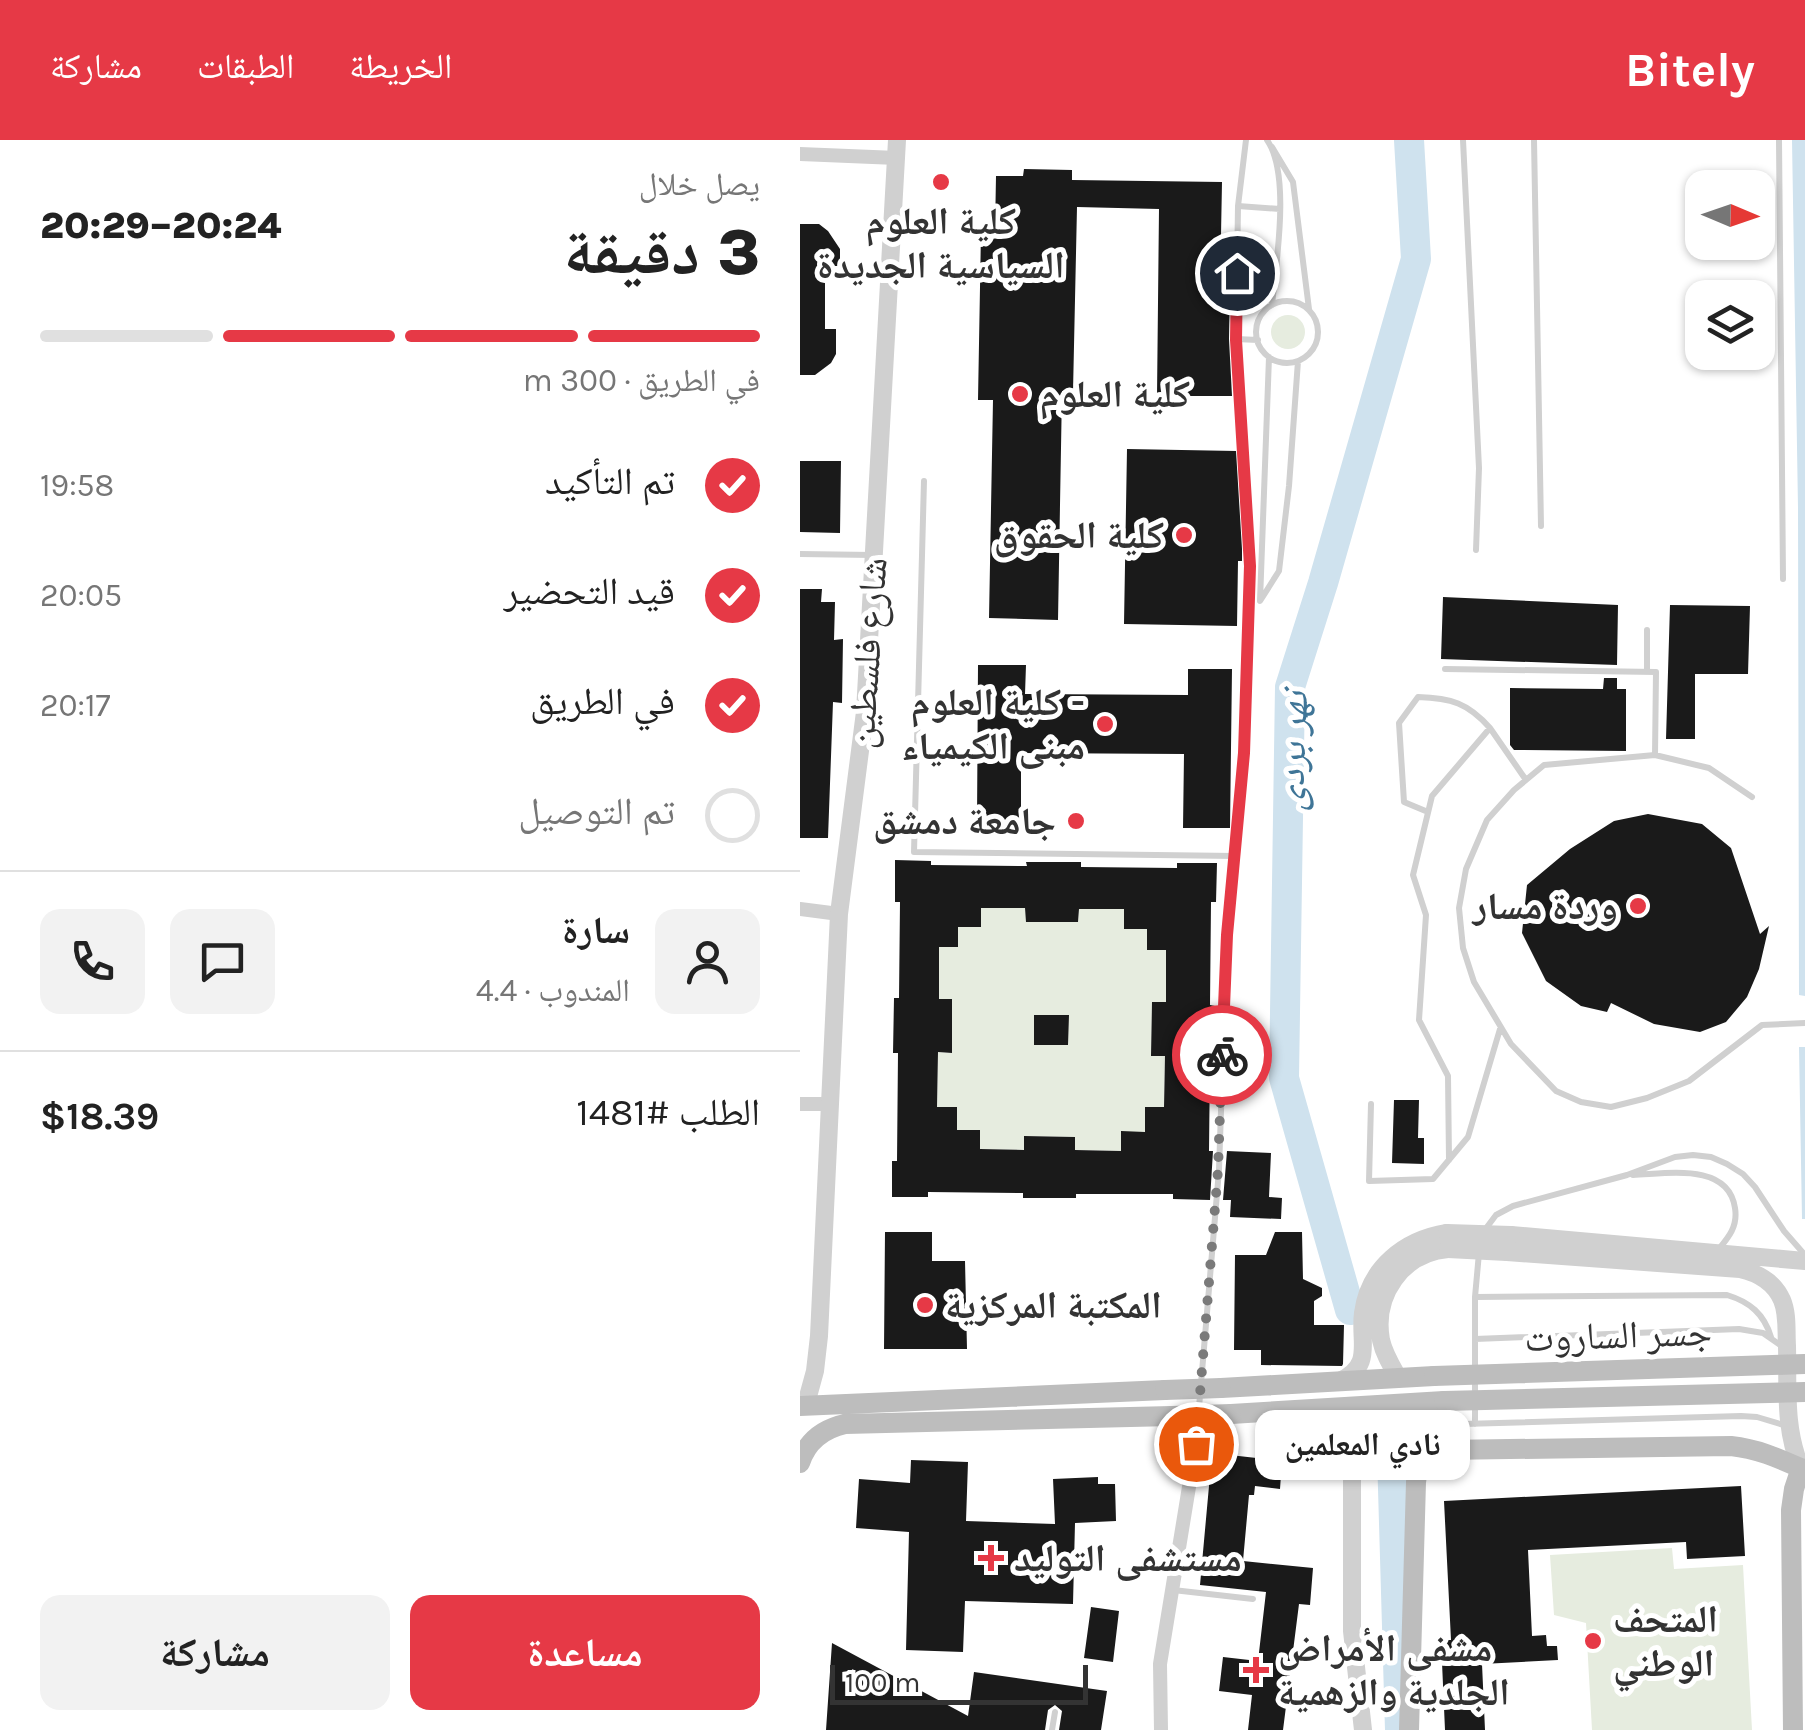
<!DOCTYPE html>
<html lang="ar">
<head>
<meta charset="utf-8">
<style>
  body { margin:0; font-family:Karla,"Noto Naskh Arabic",sans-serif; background:#f2f2f2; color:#222; direction:rtl; height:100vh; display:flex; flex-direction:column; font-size:38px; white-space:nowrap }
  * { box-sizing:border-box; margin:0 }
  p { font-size:32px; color:#767676 }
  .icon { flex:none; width:55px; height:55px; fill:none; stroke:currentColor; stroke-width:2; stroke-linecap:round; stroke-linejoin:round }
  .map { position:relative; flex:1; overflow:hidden; direction:ltr }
  .details { display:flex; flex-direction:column; background:#fff; width:800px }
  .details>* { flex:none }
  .needle { width:65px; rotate:92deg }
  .fabs { position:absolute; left:885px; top:30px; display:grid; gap:20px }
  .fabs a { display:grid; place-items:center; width:90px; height:90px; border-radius:20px; background:#fff; box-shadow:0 2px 8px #0004; font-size:50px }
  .scale { position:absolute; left:30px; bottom:25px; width:258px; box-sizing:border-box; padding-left:10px; border:5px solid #333; border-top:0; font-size:28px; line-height:35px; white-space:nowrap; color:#333; -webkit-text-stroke:8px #fff; paint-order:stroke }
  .pin { position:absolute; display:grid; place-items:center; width:85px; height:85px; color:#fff; margin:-42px; border:5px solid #fff; border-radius:50%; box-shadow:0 2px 10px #0007 }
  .courier { position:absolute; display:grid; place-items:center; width:100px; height:100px; margin:-50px; border:8px solid #e63946; border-radius:50%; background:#fff; color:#222; box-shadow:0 2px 12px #0007 }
  .bubble { position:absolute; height:70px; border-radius:20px; background:#fff; box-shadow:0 2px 8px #0004; font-size:32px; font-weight:800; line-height:70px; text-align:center; direction:rtl }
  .head em { font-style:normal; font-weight:800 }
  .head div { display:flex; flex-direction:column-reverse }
  .head { display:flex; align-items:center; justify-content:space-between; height:170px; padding:0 40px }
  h1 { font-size:65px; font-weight:800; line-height:75px }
  .bar { display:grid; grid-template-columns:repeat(4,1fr); gap:15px 10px; align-content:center; height:120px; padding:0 40px }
  .bar i { height:12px; border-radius:8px; background:#e0e0e0 }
  .bar .active { background:#e63946 }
  .bar p { grid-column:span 4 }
  .line { display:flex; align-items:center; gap:25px; padding:0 40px; border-top:2px solid #e0e0e0 }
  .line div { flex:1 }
  .round { display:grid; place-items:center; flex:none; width:105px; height:105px; border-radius:20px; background:#f2f2f2 }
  ol { padding:0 40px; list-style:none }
  li { display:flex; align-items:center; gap:30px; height:110px }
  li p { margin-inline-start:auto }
  li .icon { padding:10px; border-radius:50%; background:#e63946; color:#fff; stroke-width:4 }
  li:last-child { color:#767676 }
  li i { width:55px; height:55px; border:5px solid #e0e0e0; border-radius:50% }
  .cta { display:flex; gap:20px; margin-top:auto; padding:20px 40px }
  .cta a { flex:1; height:115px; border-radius:20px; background:#e63946; color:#fff; font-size:40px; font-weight:800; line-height:115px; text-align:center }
  .cta a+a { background:#f2f2f2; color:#222 }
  header { display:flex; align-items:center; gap:60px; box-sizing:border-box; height:140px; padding:0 50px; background:#e63946; color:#fff }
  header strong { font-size:48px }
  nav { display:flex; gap:55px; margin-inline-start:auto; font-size:35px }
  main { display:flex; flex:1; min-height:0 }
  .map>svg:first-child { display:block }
  .green { fill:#e6ecdf }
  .water { fill:#cfe2ee }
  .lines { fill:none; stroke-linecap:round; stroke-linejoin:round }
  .river { stroke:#cfe2ee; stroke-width:30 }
  .building { fill:#1a1a1a; fill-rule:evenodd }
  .service { stroke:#d0d0d0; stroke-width:6 }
  .minor { stroke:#d0d0d0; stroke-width:14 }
  .tertiary { stroke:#d0d0d0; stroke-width:18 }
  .secondary { stroke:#bdbdbd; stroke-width:20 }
  .tertiary-bridge { stroke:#d0d0d0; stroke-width:18 }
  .secondary-bridge { stroke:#bdbdbd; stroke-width:20 }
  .done { stroke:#7a7a7a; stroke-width:10; stroke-dasharray:0 18 }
  .route { stroke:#e63946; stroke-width:12 }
  .poi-dot { fill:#e63946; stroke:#fff; stroke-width:4 }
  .labels { text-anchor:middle; stroke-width:10; stroke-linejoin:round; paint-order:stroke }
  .poi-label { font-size:38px; font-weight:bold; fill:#333; stroke:#fff; text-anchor:start }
  .street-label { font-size:38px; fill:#333; stroke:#fff }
  .water-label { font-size:40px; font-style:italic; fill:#3f7597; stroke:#fff }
</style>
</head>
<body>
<header>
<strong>Bitely</strong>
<nav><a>الخريطة</a><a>الطبقات</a><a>مشاركة</a></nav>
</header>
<main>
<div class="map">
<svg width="1005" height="1590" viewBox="0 0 1005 1590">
  <rect width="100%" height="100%" fill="#fff"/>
  <path class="green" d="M471 192a17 17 0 1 1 34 0a17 17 0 1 1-34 0Z
    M181,768H225L227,782H278L279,769H324V788L347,789V810H366V862H352L351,915L365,916L364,967L345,992H321V1011L275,1010V997L225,996L224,1010L180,1009V990H157V967H137L138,912L151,913L139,859V807H158V787H181Z
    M872,1408L874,1429L943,1425L952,1590H792L786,1483L754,1475L750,1415Z"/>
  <path class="water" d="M992,0H1005V856L999,855L998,368Z
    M999,907H1005V1079H1002Z"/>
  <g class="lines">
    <path class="river" d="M550,1170L484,938L490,547L523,443L616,119L609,0
      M592,1314L600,1590"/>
  </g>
  <path class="building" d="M224,29L272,30V40L422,42L421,95H431L429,199L432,256H357L359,69L277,67L273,252L262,251L258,480L189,478L193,260H178L181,91H195L196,36H223Z
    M0,84H19L28,91L40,109V126H25V189H36V214L31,223L15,235H0Z
    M327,309L436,311L442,409V421H438L437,486L324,484Z
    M0,321H41L40,393L0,392Z
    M0,449H22L21,462H35L34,500L43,499L42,563L33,562L28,698H0Z
    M643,457L818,465L817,525L641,519Z
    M870,465L950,466L948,534H895V599H866Z
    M178,525H226L225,554L388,555V529H432L430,688H383L384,614L221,613V682H177Z
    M804,538H817V549H826V611L714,610L710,605V548L803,549Z
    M848,674L902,684L931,708L960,794L969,786L959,829L947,857L926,882L900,892L854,884L811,863L807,872L781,866L746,841L722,793L727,745L770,709L814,681Z
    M95,720L131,721V725L227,726L226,722H281V727L377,728V723H417L416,762H411L410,865L415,866V917H410L409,1011H413L410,1060L373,1059V1054H276V1058H223V1053L128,1052V1057H92V1021H97L98,913H93L94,858H99L100,762H95ZM181,768H225L226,782H278L279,769H324V789H347V810H366V862H352L351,916H365L364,967H345V992L321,991V1011L275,1010V997L224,996V1010L180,1009V990H157V967H137L138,912L152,913V859H139V807H158V787H181Z
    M234,875H269L268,905H234Z
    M594,960H619L618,998H624V1024L592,1023Z
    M427,1011L471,1013L469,1057L482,1058L481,1079L430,1077L431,1060H423Z
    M85,1092H132V1121H165L167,1209H84Z
    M475,1092H502L503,1139L522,1148V1156L514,1161V1185H544L543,1224L542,1226L461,1225V1210H434L435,1115H466Z
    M412,1313L482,1321L480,1349L455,1346L454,1355H449L443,1421L513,1428L510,1465L499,1464L483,1590H448L452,1555L419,1551L423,1517L458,1521L466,1452L400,1445Z
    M111,1320L168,1322L166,1381L255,1384L253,1339L298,1337V1344H315L316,1381L275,1383L273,1464L165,1461L163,1512L106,1510L109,1392L56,1388L59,1339L110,1343Z
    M941,1346L945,1416L887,1419L886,1402L728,1410L732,1496L746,1495L747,1506H757L758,1520L682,1524L685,1590H645L641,1500H651L644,1361Z
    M291,1467L319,1471L313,1522L284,1518Z
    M32,1503L168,1576L174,1532L307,1551L301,1590H259L262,1571L255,1565L248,1570L245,1590H26Z"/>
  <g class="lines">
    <path class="service" d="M467,0C491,34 476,124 472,165
      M663,0L679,328L676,410
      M734,0L741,386
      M979,0L983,439
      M472,7L493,42L509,169
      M438,66L480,69
      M456 192a31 31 0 1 1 62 0a31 31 0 1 1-62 0Z
      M436,199L458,200
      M469,217L460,461L479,431L489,346L498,221
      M124,341L114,712L436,716
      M0,414L73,415
      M645,529L856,532L855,615
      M847,531V490
      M952,657L909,628L855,615L744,625L714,650L687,680L666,729L659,768L663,808L674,842L711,904L756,951L781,962L811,967L847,958L889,941L962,885L1005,883
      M628,672L604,662L599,583L618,557C651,558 668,563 690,588
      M571,964L569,1041L633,1039L668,997L700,889
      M649,1020L648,936L619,880L626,775L613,735L632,656L690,588L726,640
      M833,1035C867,1034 928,1022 935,1068C938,1086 929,1097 918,1110
      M684,1091L696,1075L713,1066L827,1035L875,1017L893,1015L911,1017L927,1024L943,1034L955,1047L984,1091L1005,1115
      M675,1157L927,1155C950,1162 964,1174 971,1197
      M675,1199L939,1189L963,1193L983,1207
      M675,1284V1157L679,1113
      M396,1303L419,1030L427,795L444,613L450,426L436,199L438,66L446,0
      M628,1311C637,1294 644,1288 663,1284L941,1276L957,1277L987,1286
      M373,1450L453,1459
      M252,1590L255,1572"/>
    <path class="minor" d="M0,14L97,18
      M0,769L39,774
      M0,964H29
      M361,1590L360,1524L396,1304"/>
    <path class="tertiary" d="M711,1095L1005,1121
      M707,1112L940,1129C958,1133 974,1142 982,1160C988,1174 986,1191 987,1206C988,1247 984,1290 1001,1328
      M598,1237C591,1225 584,1214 581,1200C573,1155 602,1113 648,1109
      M540,1241C574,1225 559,1202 563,1173C569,1128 604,1100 647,1093
      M6,1264L15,1231L19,1196L39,774L65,572L97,0
      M492,1270C519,1284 537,1301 552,1328
      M563,1590L552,1491V1328L563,1293L584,1264"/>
    <path class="secondary" d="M421,1248L634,1236
      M0,1266L365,1250
      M431,1274L644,1261
      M0,1323C7,1301 23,1289 45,1284L372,1276
      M609,1590L616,1342C618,1325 627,1315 644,1310L931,1306C959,1309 980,1319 1005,1330
      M993,1590L991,1370L994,1349L1001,1328"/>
    <path class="tertiary-bridge" d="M647,1093L711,1095
      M648,1109L707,1112"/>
    <path class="secondary-bridge" d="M634,1236L1005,1224
      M365,1250L421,1248
      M644,1261L1005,1252
      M372,1276L431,1274"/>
  </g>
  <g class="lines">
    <path class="done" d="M396,1304L418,1030L422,915"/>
    <path class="route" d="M422,915L427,795L444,613L450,426L436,200L437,133"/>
  </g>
  <g class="poi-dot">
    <circle cx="141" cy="42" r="10"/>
    <circle cx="220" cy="254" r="10"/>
    <circle cx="384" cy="395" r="10"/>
    <circle cx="305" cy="584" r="10"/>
    <circle cx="276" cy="681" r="10"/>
    <circle cx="838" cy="766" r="10"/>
    <circle cx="125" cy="1165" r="10"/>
    <path d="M186 1403h10v10h10v10h-10v10h-10v-10h-10v-10h10z"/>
    <circle cx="793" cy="1501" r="10"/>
    <path d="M451 1515h10v10h10v10h-10v10h-10v-10h-10v-10h10z"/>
  </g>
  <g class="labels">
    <g class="poi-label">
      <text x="141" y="94" text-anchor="middle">كلية العلوم<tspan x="141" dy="44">السياسية الجديدة</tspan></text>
      <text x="240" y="267">كلية العلوم</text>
      <text x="364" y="408" text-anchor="end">كلية الحقوق</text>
      <text x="285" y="575" text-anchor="end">كلية العلوم -<tspan x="285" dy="44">مبنى الكيمياء</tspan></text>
      <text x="256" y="694" text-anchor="end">جامعة دمشق</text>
      <text x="818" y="779" text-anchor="end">وردة مسار</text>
      <text x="145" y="1178">المكتبة المركزية</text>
      <text x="214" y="1431">مستشفى التوليد</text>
      <text x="813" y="1492">المتحف<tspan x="813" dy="44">الوطني</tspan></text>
      <text x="478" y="1521">مشفى الأمراض<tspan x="478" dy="44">الجلدية والزهمية</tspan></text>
    </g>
    <g class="street-label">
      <text transform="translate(67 513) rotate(-86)" y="13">شارع فلسطين</text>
      <text transform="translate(818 1195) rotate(-2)" y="13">جسر الساروت</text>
    </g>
    <g class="water-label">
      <text transform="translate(491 611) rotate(-88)" y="14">نهر بردى</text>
    </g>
  </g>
</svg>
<div class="fabs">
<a><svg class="needle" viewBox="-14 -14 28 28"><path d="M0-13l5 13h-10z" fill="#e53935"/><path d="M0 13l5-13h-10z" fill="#767676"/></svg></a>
<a><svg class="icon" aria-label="layers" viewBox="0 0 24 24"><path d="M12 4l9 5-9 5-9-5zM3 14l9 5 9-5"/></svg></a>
</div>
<div class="scale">100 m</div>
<div class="pin" style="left:396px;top:1304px;background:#ea580c"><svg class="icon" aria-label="bag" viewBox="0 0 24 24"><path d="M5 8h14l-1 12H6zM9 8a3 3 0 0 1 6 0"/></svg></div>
<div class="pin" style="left:437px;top:133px;background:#1f2937"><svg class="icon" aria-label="home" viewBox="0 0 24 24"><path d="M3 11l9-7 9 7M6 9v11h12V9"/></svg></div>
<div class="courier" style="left:422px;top:915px"><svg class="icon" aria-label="bike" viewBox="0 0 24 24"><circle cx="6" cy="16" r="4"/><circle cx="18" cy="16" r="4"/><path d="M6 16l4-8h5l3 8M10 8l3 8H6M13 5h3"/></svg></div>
<div class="bubble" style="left:455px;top:1270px;width:215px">نادي المعلمين</div>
</div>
<section class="details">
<div class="head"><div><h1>3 دقيقة</h1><p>يصل خلال</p></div><em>20:24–20:29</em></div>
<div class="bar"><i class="active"></i><i class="active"></i><i class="active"></i><i></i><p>في الطريق · 300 m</p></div>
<ol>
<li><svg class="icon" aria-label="check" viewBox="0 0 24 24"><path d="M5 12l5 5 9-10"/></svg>تم التأكيد<p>19:58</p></li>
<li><svg class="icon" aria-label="check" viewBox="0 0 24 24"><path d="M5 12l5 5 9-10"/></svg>قيد التحضير<p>20:05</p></li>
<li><svg class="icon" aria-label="check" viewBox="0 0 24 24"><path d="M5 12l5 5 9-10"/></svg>في الطريق<p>20:17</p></li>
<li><i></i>تم التوصيل</li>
</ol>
<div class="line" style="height:180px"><a class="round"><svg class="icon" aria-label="person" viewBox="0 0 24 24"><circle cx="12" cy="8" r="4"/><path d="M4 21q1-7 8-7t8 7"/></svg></a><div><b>سارة</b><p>المندوب · 4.4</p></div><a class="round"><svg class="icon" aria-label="chat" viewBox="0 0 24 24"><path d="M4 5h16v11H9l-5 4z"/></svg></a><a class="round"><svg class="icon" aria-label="phone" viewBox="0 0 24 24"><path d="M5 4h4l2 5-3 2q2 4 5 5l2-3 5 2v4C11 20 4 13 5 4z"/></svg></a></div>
<div class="line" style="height:130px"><div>الطلب #1481</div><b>$18.39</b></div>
<div class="cta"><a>مساعدة</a><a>مشاركة</a></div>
</section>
</main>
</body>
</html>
